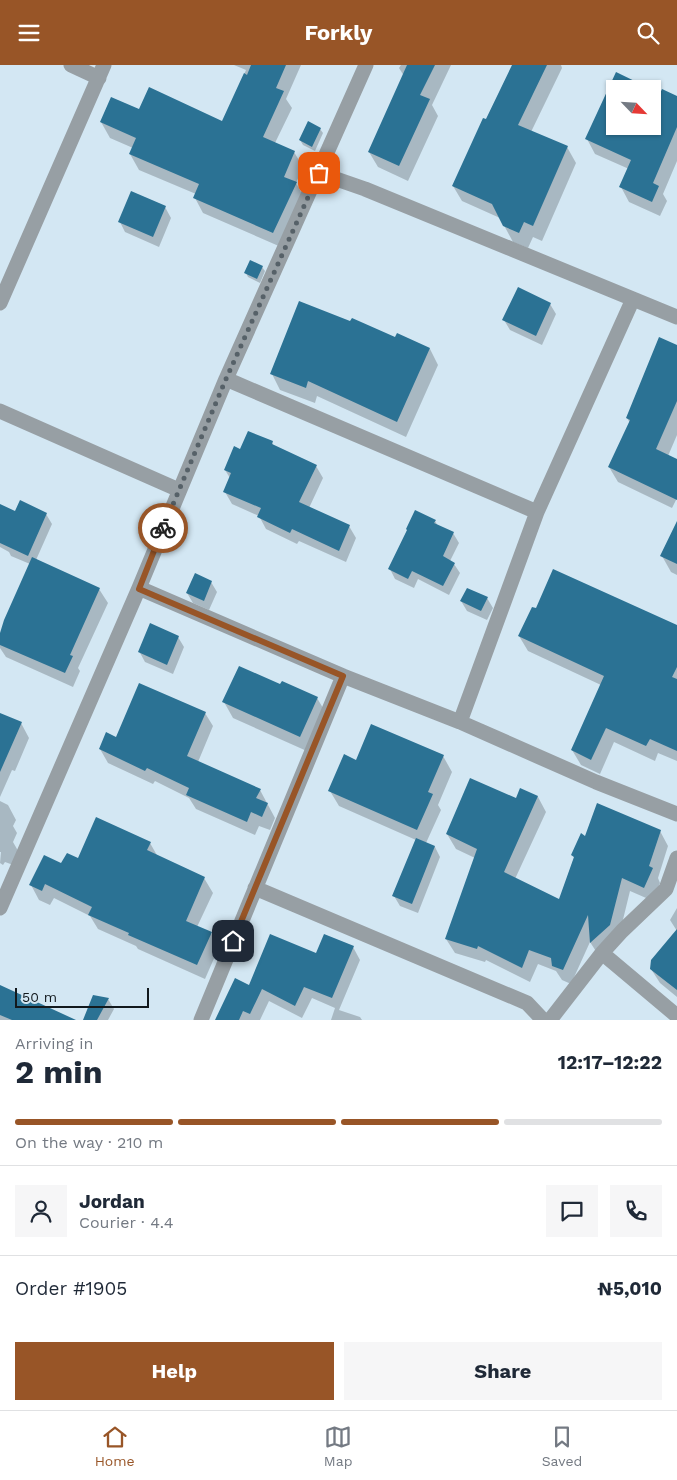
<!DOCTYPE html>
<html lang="en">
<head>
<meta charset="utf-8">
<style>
  body { margin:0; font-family:"Work Sans",sans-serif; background:#f6f6f7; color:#1f2937; height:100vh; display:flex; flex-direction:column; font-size:19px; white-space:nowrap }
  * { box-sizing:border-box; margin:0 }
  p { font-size:16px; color:#747a83 }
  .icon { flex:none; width:28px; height:28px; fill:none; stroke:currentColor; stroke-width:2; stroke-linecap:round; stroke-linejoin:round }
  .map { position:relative; height:955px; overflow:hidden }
  .side { display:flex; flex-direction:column; background:#fff; flex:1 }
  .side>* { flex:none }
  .needle { width:32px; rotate:115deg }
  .fabs { position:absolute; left:606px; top:15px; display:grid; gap:10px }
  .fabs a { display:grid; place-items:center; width:55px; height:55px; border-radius:0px; background:#fff; box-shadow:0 1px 4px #0004; font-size:25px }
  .scale { position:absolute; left:15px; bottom:12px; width:134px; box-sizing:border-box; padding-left:5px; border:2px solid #12191d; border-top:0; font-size:14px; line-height:18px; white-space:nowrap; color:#12191d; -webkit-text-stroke:4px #d3e7f3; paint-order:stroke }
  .pin { position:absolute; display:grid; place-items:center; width:42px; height:42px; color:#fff; margin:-21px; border-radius:10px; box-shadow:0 2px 8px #0006 }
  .courier { position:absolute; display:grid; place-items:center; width:50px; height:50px; margin:-25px; border:4px solid #985527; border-radius:50%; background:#fff; color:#222; box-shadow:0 1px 6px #0007 }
  .headline em { font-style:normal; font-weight:700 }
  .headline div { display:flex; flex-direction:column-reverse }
  .headline { display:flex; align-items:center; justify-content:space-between; height:85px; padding:0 15px }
  h1 { font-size:32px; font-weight:700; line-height:38px }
  .bar { display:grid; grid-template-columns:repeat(4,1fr); gap:8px 5px; align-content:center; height:60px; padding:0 15px }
  .bar i { height:6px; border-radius:4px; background:#e0e1e3 }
  .bar .current { background:#985527 }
  .bar p { grid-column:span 4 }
  .line { display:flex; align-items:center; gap:12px; padding:0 15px; border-top:1px solid #e0e1e3 }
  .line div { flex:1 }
  .round { display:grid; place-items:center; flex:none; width:52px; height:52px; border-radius:0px; background:#f6f6f7 }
  .button { display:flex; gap:10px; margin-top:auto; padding:10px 15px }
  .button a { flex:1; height:58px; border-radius:0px; background:#985527; color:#fff; font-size:20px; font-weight:700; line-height:58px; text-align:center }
  .button a+a { background:#f6f6f7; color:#1f2937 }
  header { display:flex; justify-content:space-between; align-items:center; height:65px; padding:0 15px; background:#985527; color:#fff; font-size:22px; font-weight:700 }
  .dock { display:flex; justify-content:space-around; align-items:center; height:70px; border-top:1px solid #e0e1e3; background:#fff; font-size:14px; color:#747a83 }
  .dock a { display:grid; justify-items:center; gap:2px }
  .dock .current { color:#985527 }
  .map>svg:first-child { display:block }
  .shadow { fill:#0003 }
  .building { fill:#2b7294 }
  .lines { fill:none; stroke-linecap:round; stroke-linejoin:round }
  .minor { stroke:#979fa4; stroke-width:15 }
  .done { stroke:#566168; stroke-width:5; stroke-dasharray:0 9 }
  .route { stroke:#985527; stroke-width:6 }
</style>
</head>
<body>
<header><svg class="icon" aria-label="menu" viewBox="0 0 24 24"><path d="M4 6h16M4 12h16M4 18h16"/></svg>Forkly<svg class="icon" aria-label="search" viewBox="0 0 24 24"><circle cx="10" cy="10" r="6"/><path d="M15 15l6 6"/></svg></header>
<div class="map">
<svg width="677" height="955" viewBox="0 0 677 955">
  <rect width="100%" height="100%" fill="#d3e7f3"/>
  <path class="shadow" d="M234,0H301L286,34L292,43L275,78L294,87L303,102L296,118L305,134L281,182L203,148L195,133L196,129L139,105L130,89L133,83L110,73L101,57L139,45L223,57L246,5Z
    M401,0H451L432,40L438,51L408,116L378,102L369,87L404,11L399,3Z
    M513,0H561L562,3L531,67L567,82L576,98L542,176L533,172L528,183L513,177L500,153L462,136L453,121Z
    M615,24V61H652V26L661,30L677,32V96L663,129L667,136L660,151L629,137L621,122L629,104L595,89L587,74Z
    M320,64L323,68L315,86L303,80L300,75Z
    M165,142L171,153L159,182L125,167L120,157Z
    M262,202L265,206L260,218L248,212L246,208Z
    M550,239L556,249L542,280L510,265L504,255Z
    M397,270L430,284L438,300L406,372L317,331L315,338L280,325L272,309L396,274Z
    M677,281V370L668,391L677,395V433L672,443L618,417L609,402L630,358L627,353Z
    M272,377L274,382L316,401L323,413L309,443L349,461L356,473L346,497L299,476L297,479L266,464L259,451L232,439L225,427L230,413L225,405L241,385Z
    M0,441L15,448L46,449L52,459L36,495L99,524L108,538L78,603L80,606L73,622L6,592L0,583V571L30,499L11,491L9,487L0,482Z
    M435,456L438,461L453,468L459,478L450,496L454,499L460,508L449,530L418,514L414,523L395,514L390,504Z
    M677,459V510L671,507L662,491Z
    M211,517L217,527L209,545L193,538L187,528Z
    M487,533L493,543L487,555L467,546L461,536Z
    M677,562V696L658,688L655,696L614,677L600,709L581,700L572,685L601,620L528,586L519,571Z
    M178,572L184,582L173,609L145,597L139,586Z
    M281,621L317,633L326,648L309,687L233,653L224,637Z
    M205,648L213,661L198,697L260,725L275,753L270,765L259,761L255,770L196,744L189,733L155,716L153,719L108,698L100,684L117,673Z
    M0,649L21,658L29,673L15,706L12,705L0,732Z
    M443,691L452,707L438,740L441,745L426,778L435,782L440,792L418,848L400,841L394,831L416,775L339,741L330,726L356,696Z
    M521,725L538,732L546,747L515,814L559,836L574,793L573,790L585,773L660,766L668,781L658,813L660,818L653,836L630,826L618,875L599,891L590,877L571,919L562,915L556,906L538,899L530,917L486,895L485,897L455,888L446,874L475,793L456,784L447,769L516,735Z
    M0,736L8,740L16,755L13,761L17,768L13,777L21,791L16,801L5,797L3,800L0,798L1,787H0Z
    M150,778L158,792L204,813L213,828L197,862L211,868L219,882L205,914L138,884L136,881L98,864L90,851L54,833L50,840L39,835L31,820L62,800Z
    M677,843V932L660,918L651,904L677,866L670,855Z
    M353,882L360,895L339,945L360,952L362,955H331L335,943L312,933L302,953L269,936L260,955H217L250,921L317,890Z
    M0,921L73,955H0Z
    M108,934L114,944L108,955H85Z"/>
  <path class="building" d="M251,0H286L276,23L284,26L263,72L295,86L284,112L297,117L273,168L193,133L199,119L129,89L136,73L100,57L111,32L139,44L149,22L222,56L244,8L247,10Z
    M407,0H435L420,30L430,34L399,101L368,87Z
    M512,0H547L518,60L568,81L533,161L524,157L519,168L503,161L492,139L452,121L483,53L486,54Z
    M616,7L651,24H615V61H652V46L662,24L677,31V62L653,118L659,121L652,137L619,122L631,95L585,74Z
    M308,56L321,63L312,82L299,75Z
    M131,126L166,141L153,172L118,157Z
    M250,195L263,201L257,214L244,208Z
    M518,222L551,238L536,271L502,255Z
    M299,236L350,256L352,253L395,272L397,268L430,283L397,357L308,316L306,323L270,309Z
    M659,272L677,280V336L656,384L677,394V435L608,402L630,355L626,353Z
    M248,366L273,376L272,379L317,400L299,437L350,460L339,486L292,464L290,468L257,452L261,443L223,427L231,408L224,405L234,381L240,384Z
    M20,435L47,448L28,491L0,478V439L15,446Z
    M415,445L436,455L434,458L454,467L443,491L455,498L443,521L412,506L408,514L388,504L407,465L406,464Z
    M677,456V499L660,491Z
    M32,492L100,523L70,590L73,591L65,608L0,580V568L4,555Z
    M553,504L677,560V602L672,612L677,614V686L650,674L646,681L606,663L591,695L571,685L604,611L518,571L532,542L536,543Z
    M195,508L212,516L204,536L186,528Z
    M467,523L488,532L481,546L460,536Z
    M150,558L179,571L167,600L138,587Z
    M239,601L280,619L282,616L318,632L300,672L222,637Z
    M139,618L206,647L187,691L261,724L256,733L268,738L262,752L251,747L247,757L186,730L189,723L147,703L145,706L99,684L106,667L116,672Z
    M0,648L22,657L0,707Z
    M371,659L444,690L428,727L433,729L417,765L328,726L344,689L356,695Z
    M470,713L516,733L520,723L538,731L504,807L559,834L574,792L571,790L581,768L585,771L597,738L661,765L649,801L653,803L644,823L622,813L610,860L590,878L588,850L563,905L552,901L551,893L529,885L522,903L478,881L477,884L445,874L477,784L446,769Z
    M96,752L151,777L147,785L205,812L186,856L212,867L197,900L128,870L129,868L88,850L92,842L45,819L42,826L29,820L44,790L61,798L67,788L78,793Z
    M416,773L435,781L412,839L392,831Z
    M677,864V925L650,904L651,895Z
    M270,869L316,888L324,869L354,881L332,933L304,922L295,941L262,924L250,949L243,946L239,955H215L235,913L249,920Z
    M0,920L76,955H12L0,950Z
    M93,930L109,933L97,955H83Z"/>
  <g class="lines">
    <path class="minor" d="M71,0L99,13
      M366,0L226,314L537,447
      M319,108L365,124L677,252
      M0,238L104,0
      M0,346L179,425
      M139,523L343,611
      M460,657L537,447L633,234
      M255,823L527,938L543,955
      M0,843L139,523L226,314
      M602,888L677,951
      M201,955L343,611L460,657L596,717L677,749
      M550,955L602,888L622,866L666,824L677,793"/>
  </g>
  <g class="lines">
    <path class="done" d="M163,463L226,314L319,108"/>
    <path class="route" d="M163,463L139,524L343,611L233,876"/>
  </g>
</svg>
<div class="fabs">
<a><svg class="needle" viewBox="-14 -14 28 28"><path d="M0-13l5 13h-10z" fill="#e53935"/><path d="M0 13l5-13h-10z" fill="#747a83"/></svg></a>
</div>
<div class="scale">50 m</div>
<div class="pin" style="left:319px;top:108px;background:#ea580c"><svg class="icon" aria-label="bag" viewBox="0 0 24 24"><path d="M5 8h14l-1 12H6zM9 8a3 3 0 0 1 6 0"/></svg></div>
<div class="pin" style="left:233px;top:876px;background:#1f2937"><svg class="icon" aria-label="home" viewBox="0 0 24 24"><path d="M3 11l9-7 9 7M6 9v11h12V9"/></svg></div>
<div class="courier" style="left:163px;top:463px"><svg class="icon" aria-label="bike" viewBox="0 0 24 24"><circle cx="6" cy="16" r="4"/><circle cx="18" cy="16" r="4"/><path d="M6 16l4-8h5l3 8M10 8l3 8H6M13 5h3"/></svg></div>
</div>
<section class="side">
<div class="headline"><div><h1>2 min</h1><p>Arriving in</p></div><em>12:17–12:22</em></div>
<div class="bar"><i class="current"></i><i class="current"></i><i class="current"></i><i></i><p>On the way · 210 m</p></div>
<div class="line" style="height:90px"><a class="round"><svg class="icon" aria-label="person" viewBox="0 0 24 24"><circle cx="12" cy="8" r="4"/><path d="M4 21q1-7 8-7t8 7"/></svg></a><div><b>Jordan</b><p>Courier · 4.4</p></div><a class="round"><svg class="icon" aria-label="chat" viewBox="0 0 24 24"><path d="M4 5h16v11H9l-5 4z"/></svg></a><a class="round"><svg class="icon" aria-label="phone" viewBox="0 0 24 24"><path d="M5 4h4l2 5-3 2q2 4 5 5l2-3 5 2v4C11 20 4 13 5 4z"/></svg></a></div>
<div class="line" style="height:65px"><div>Order #1905</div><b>₦5,010</b></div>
<div class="button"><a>Help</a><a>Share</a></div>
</section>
<nav class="dock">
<a class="current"><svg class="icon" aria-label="home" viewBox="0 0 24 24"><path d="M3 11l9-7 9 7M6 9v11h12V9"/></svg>Home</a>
<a><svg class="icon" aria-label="map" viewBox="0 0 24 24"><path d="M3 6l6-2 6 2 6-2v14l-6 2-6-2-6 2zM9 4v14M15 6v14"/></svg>Map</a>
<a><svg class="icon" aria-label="saved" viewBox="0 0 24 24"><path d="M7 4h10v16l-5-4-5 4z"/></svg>Saved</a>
</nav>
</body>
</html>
